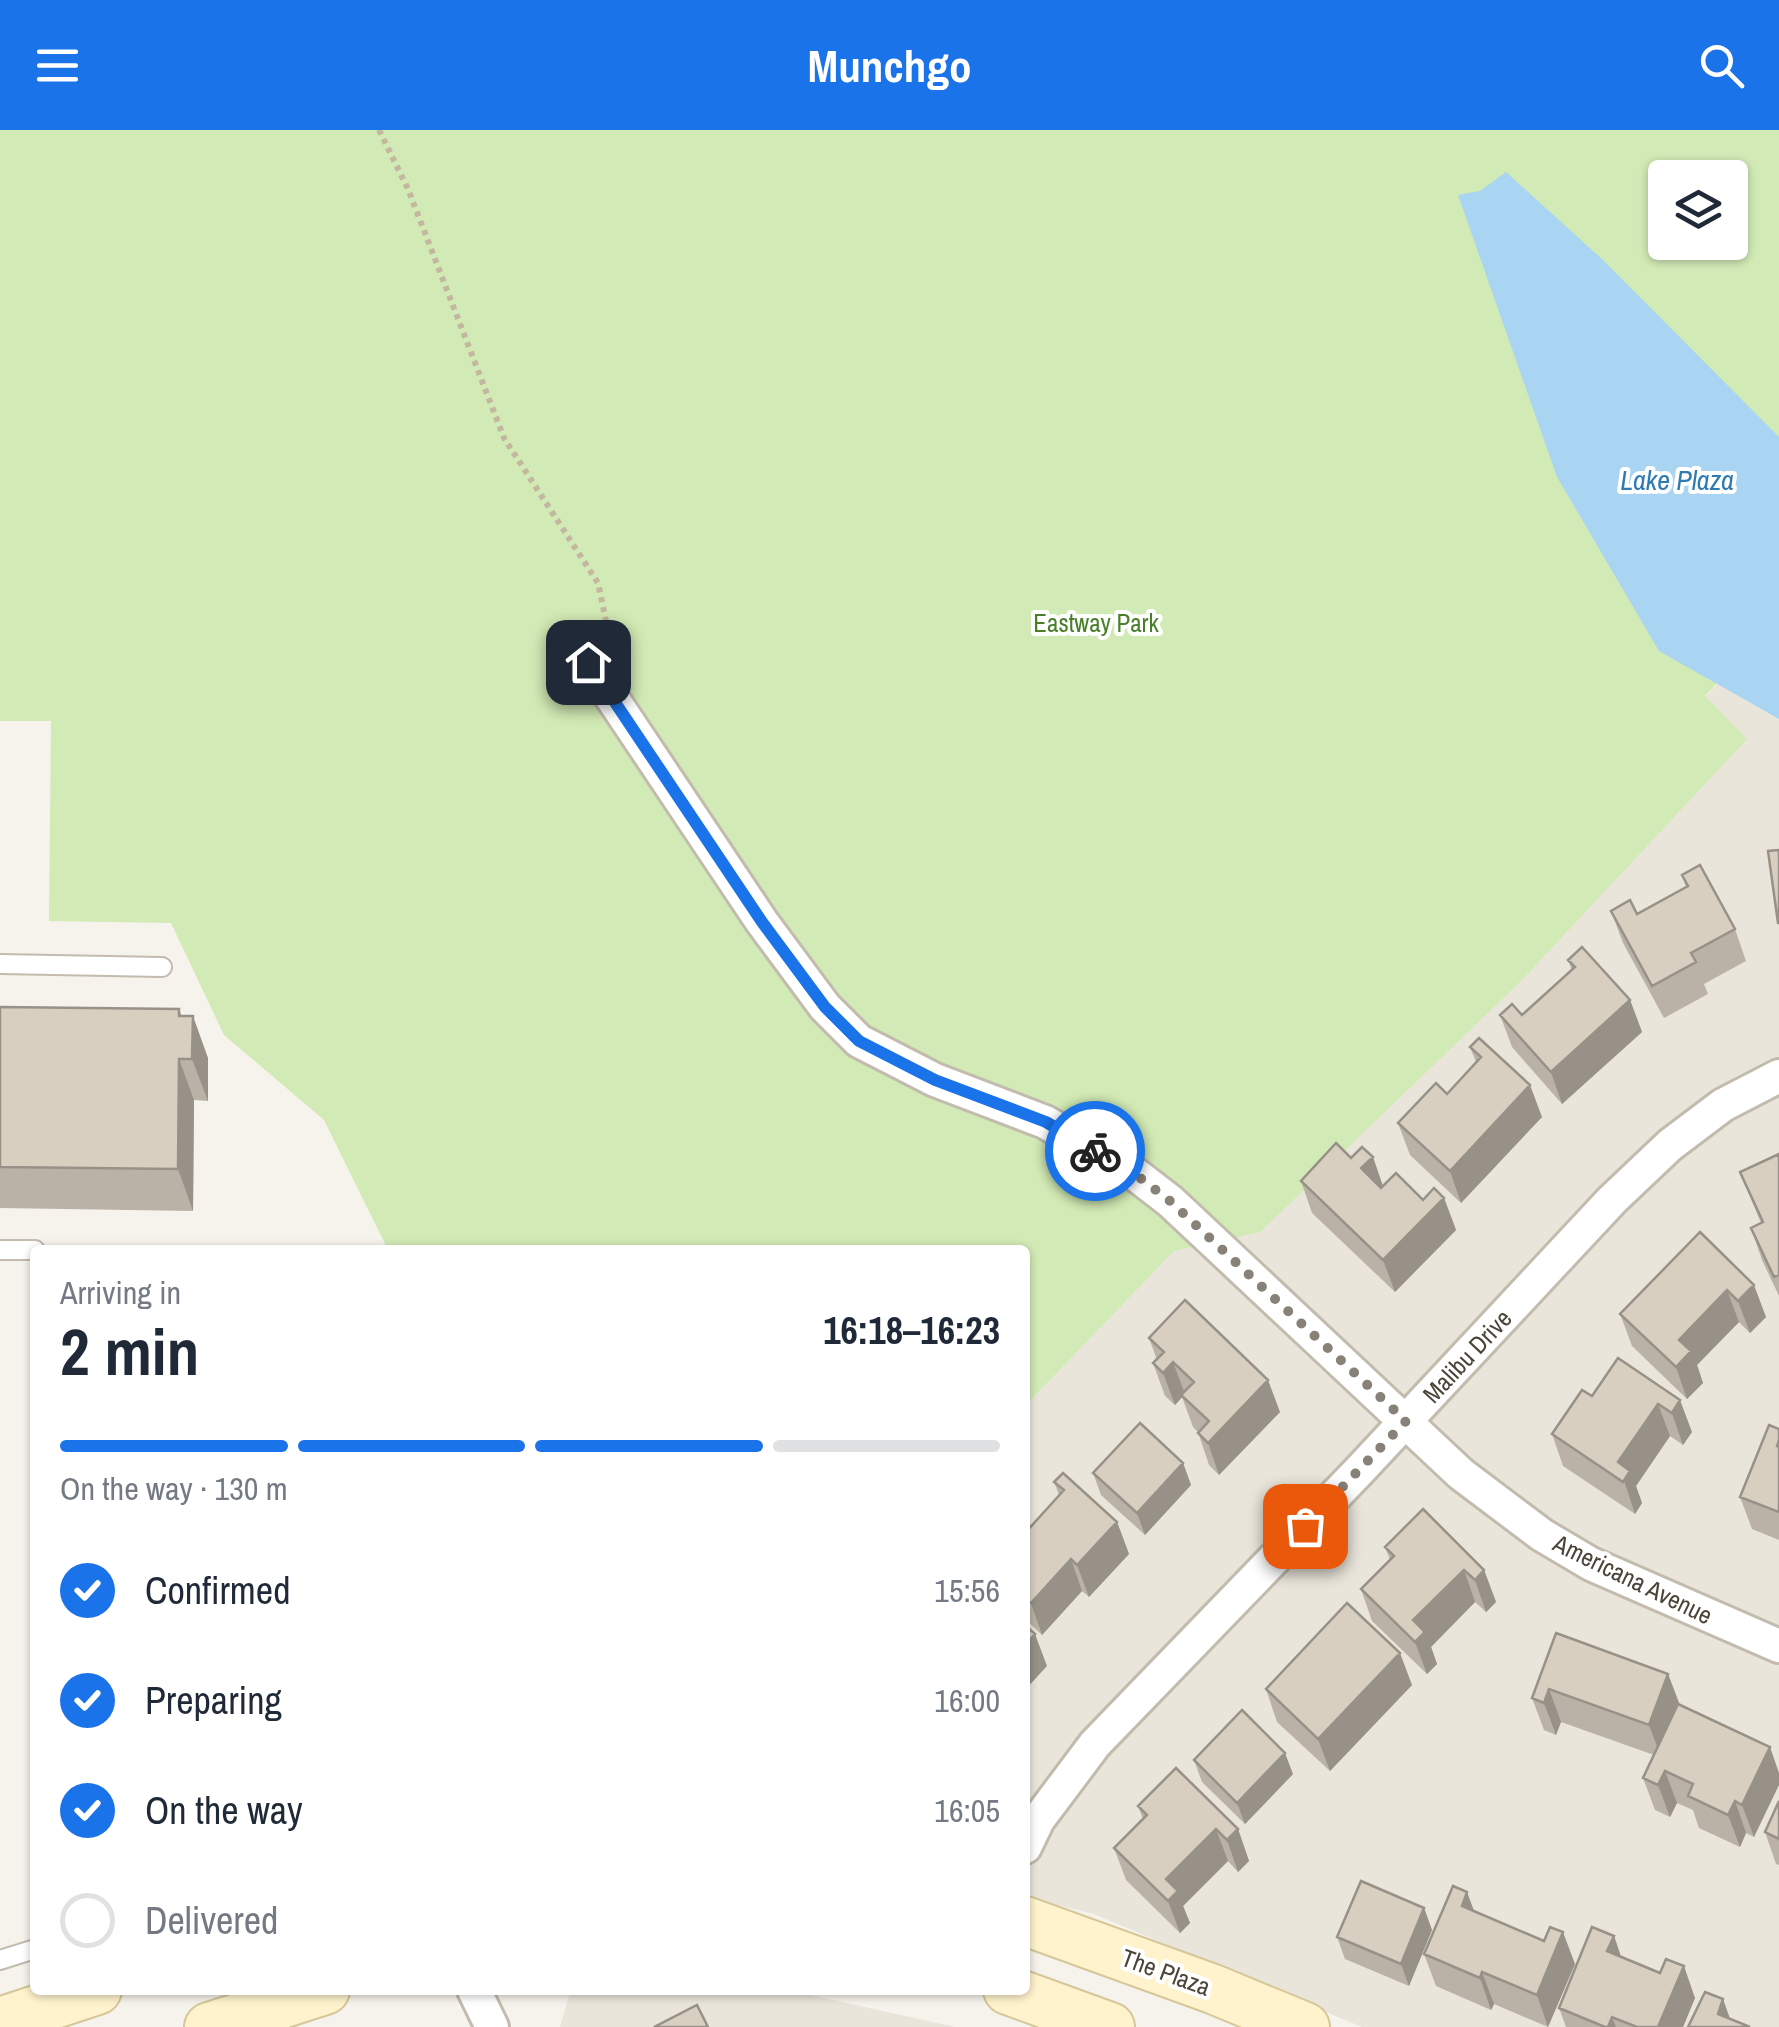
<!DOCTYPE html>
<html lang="en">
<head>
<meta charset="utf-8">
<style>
  body { margin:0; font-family:"Archivo Narrow",sans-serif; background:#f6f6f7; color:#1f2937; height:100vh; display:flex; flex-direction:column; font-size:38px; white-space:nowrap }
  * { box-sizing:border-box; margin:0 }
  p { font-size:32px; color:#747a83 }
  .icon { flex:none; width:55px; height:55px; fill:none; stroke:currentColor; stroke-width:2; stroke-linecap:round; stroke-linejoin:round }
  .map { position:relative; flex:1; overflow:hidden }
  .details { position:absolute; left:30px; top:1115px; width:1000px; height:750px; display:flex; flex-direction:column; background:#fff; border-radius:10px; box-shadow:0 2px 8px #0004 }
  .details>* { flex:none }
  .buttons { position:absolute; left:1648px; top:30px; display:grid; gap:20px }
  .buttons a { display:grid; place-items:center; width:100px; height:100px; border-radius:10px; background:#fff; box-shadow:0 2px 8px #0004; font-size:50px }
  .pin { position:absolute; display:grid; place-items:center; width:85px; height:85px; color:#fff; margin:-42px; border-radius:20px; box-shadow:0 5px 15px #0006 }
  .courier { position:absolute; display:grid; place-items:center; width:100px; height:100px; margin:-50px; border:8px solid #1a73e8; border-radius:50%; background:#fff; color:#222; box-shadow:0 2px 12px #0007 }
  .summary em { font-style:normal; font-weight:700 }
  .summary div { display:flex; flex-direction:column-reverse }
  .summary { display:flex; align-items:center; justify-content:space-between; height:170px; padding:0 30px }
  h1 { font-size:65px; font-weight:700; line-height:75px }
  .bar { display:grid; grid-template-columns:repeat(4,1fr); gap:15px 10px; align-content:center; height:120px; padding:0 30px }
  .bar i { height:12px; border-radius:8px; background:#e0e1e3 }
  .bar .current { background:#1a73e8 }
  .bar p { grid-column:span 4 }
  ol { padding:0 30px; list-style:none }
  li { display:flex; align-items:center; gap:30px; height:110px }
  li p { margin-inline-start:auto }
  li .icon { padding:10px; border-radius:50%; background:#1a73e8; color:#fff; stroke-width:4 }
  li:last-child { color:#747a83 }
  li i { width:55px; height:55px; border:5px solid #e0e1e3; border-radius:50% }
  header { display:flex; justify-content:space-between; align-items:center; height:130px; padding:0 30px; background:#1a73e8; color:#fff; font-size:45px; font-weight:700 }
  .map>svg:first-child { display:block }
  .residential { fill:#eae5da }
  .green { fill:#d2eab5; fill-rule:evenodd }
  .water { fill:#a9d4f2 }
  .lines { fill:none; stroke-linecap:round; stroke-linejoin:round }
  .lane-casing { stroke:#c2bbae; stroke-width:22 }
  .street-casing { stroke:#c2bbae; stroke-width:38 }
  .secondary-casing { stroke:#d6c79b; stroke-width:52 }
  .path { stroke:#c4b79f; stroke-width:6; stroke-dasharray:5 5; stroke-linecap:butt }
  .lane { stroke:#fff; stroke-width:18 }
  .street { stroke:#fff; stroke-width:32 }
  .secondary { stroke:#fff3cd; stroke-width:48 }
  .wall { fill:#bab2a6 }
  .shaded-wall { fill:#979187 }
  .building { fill:#d8cfc1; stroke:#979187; stroke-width:2.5 }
  .done { stroke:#878178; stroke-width:10; stroke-dasharray:0 18 }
  .route { stroke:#1a73e8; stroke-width:12 }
  .labels { text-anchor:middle; stroke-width:8; stroke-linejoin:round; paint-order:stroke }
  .park-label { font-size:25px; fill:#4a7f2a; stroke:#fff }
  .street-label { font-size:25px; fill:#4b4439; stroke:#fff }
  .water-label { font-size:28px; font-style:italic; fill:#2e7ab2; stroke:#fff }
</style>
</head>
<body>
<header><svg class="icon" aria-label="menu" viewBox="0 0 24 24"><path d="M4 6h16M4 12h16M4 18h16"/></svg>Munchgo<svg class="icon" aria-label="search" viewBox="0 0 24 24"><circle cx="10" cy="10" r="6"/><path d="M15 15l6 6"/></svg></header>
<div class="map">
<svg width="1779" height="1897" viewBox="0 0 1779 1897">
  <rect width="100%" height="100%" fill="#f6f3ec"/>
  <path class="residential" d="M1779,490V1897H1362L1094,1784L1025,1767V1276Z
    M644,1860H759L806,1864L955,1897H560L570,1862Z"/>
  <path class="green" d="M0,0H1779V489L1705,566L1747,609L1521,851L1260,1102L1174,1121L1025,1276V1120H388L324,990L224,905L171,793L49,791L51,591H0ZM1665,48H1730V112H1665Z"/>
  <path class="water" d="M1506,42L1603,130L1779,307V589L1659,521L1557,347L1458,65L1480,61Z"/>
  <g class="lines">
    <defs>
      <path id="lane" d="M0,834L162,837
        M0,1120H35
        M0,1830L35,1819"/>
      <path id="street" d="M588,532L762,792L825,877L859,911L935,950L1045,992L1131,1041L1170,1071L1461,1344L1542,1405L1591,1434L1779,1516
        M1025,1717L1038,1690L1095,1614L1358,1342L1612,1070L1670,1015L1723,975L1779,946
        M474,1860L492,1897"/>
      <path id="secondary" d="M1025,1791L1213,1859L1305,1897
        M1008,1860L1110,1897
        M0,1892L97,1860
        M209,1897L325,1860"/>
    </defs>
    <use href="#lane" class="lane-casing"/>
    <use href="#street" class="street-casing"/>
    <use href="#secondary" class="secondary-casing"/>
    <path class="path" d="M379,0L408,59L504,308L598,453L609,505"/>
    <use href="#lane" class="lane"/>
    <use href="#street" class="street"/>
    <use href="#secondary" class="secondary"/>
  </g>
  <path class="wall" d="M1682,745L1735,799L1746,831L1704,854L1708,864L1664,888L1623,813L1611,781L1637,784L1686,757Z
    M1568,830L1630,870L1642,902L1562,974L1512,917L1500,885H1522L1572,840Z
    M0,877L181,886L208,928V971L194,970L193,1081L0,1078Z
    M1470,917L1542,987L1461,1073L1410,1025L1398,993L1447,964L1476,932Z
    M1779,1024V1166L1762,1130L1751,1098L1761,1093L1740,1042Z
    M1301,1051L1383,1056L1423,1070L1444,1068L1456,1100L1395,1162L1312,1083Z
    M1700,1102L1766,1187L1750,1203L1739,1192L1697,1235L1703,1253L1687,1269L1632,1216L1620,1184Z
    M1149,1208L1280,1282L1219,1345L1209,1335L1198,1302L1193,1297L1182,1267L1175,1275L1165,1266L1153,1233L1157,1230Z
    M1618,1228L1692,1302L1683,1315L1670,1306L1636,1356L1642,1373L1635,1384L1563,1336L1552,1304L1592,1266Z
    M1779,1299V1410L1752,1399L1740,1367Z
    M1183,1333L1191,1355L1145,1405L1101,1365L1093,1343Z
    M1054,1352L1117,1392L1129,1424L1089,1467L1082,1461L1042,1505L1025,1489V1403L1059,1365Z
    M1385,1417L1484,1440L1496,1472L1486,1482L1475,1472L1431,1517L1437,1534L1427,1544L1372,1491L1361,1459L1390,1430Z
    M1556,1503L1668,1544L1680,1575L1770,1617L1754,1707L1746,1703L1740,1717L1699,1698L1693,1680L1677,1673L1670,1687L1655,1680L1643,1648L1654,1625L1561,1592L1556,1605L1544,1600L1532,1568Z
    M1412,1555L1330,1641L1277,1592L1266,1559Z
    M1194,1630L1293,1644L1245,1694L1202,1652Z
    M1779,1671V1735L1776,1734L1765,1702Z
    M1138,1676L1238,1699L1249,1731L1238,1742L1228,1731L1183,1776L1190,1793L1180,1803L1126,1750L1114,1718L1143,1689Z
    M1424,1778L1432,1800L1409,1856L1345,1829L1337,1807Z
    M1475,1782L1575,1834L1548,1897L1494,1874L1491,1880L1436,1856L1424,1824Z
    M1614,1806L1621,1827L1695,1868L1683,1897H1566L1559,1878Z"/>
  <path class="shaded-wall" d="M1630,870L1642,902L1562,974L1551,942Z
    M179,879L192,917L193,886L208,928V971L192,929L179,886Z
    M179,929L194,970L193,1081L178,1039Z
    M1530,955L1542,987L1461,1073L1450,1041Z
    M1373,1027L1384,1059L1373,1070L1361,1038Z
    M1444,1068L1456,1100L1395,1162L1383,1130Z
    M1754,1155L1766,1187L1750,1203L1738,1171Z
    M1727,1160L1739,1192L1697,1235L1703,1253L1687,1269L1676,1237L1679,1210Z
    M1173,1232L1185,1264L1175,1275L1163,1243Z
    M1268,1250L1280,1282L1219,1345L1208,1313Z
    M1680,1270L1692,1302L1683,1315L1672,1283Z
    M1658,1274L1670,1306L1636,1356L1642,1373L1635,1384L1618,1332Z
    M1183,1333L1191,1355L1145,1405L1137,1383Z
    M1117,1392L1129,1424L1089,1467L1077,1435Z
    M1071,1429L1082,1461L1042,1505L1031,1473Z
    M1464,1440L1475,1472L1431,1517L1437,1534L1427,1544L1415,1512L1413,1490Z
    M1484,1440L1496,1472L1486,1482L1475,1450Z
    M1035,1504L1047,1536L1025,1560V1515Z
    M1400,1523L1412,1555L1330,1641L1318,1609Z
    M1668,1544L1680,1576L1661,1627L1649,1595Z
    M1549,1559L1561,1592L1556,1605L1544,1573Z
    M1770,1617L1779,1643V1655L1754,1707L1742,1675Z
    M1285,1623L1293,1644L1245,1694L1237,1673Z
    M1665,1641L1677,1673L1670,1687L1658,1655Z
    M1735,1671L1746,1703L1740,1717L1728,1685Z
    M1216,1699L1228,1731L1183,1776L1190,1793L1180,1803L1168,1771L1166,1749Z
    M1238,1699L1249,1731L1238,1742L1227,1710Z
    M1467,1762L1479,1794L1462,1776Z
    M1424,1778L1432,1800L1409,1856L1401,1834Z
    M1563,1802L1575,1834L1548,1897L1537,1865Z
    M1614,1806L1625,1838L1607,1821Z
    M1684,1836L1695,1868L1683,1897H1658Z
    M1482,1842L1494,1874L1491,1880L1480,1848Z
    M1723,1869L1733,1897L1718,1884Z
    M1612,1887L1616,1897H1608Z"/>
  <path class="building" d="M1779,720V793H1778L1768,721Z
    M1700,735L1735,799L1691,823L1696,832L1652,856L1611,781L1630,770L1637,784L1688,756L1682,745Z
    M1582,817L1630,870L1551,942L1500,885L1512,874L1522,885L1575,837L1568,830Z
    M0,877L179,879V886H193L192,929H179L178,1039L0,1037Z
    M1479,908L1530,955L1450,1041L1398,993L1436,953L1447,964L1481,927L1470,917Z
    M1336,1013L1351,1028L1362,1017L1373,1027L1361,1038L1381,1058L1396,1043L1423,1070L1434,1058L1444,1068L1383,1130L1301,1051Z
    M1779,1024V1145L1774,1147L1751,1098L1763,1092L1740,1042Z
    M1700,1102L1754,1155L1738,1171L1727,1160L1679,1210L1691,1221L1676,1237L1620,1184Z
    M1185,1170L1268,1250L1208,1313L1198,1303L1209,1291L1181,1265L1194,1252L1173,1232L1163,1243L1153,1233L1164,1222L1149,1208Z
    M1618,1228L1680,1270L1672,1283L1658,1274L1618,1332L1630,1341L1623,1352L1552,1304L1582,1260L1592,1266Z
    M1140,1293L1183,1333L1137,1383L1093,1343Z
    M1769,1295L1779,1299V1310L1777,1316L1779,1317V1382L1740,1367Z
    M1063,1343L1117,1392L1077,1435L1071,1429L1031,1473L1025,1468V1403L1064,1360L1054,1352Z
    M1423,1379L1484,1440L1475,1450L1464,1440L1413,1490L1425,1502L1415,1512L1361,1459L1394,1426L1385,1417Z
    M1347,1473L1400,1523L1318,1609L1266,1559Z
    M1025,1495L1035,1504L1025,1515Z
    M1556,1503L1668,1544L1649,1595L1549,1559L1544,1573L1532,1568Z
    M1678,1574L1770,1617L1742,1675L1735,1671L1728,1685L1688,1666L1693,1654L1665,1641L1658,1655L1643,1648Z
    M1242,1580L1285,1623L1237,1673L1194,1630Z
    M1176,1638L1238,1699L1227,1710L1216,1699L1166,1749L1178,1761L1168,1771L1114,1718L1147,1685L1138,1676Z
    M1779,1671V1709L1765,1702Z
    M1361,1751L1424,1778L1401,1834L1337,1807Z
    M1453,1756L1467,1762L1462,1776L1544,1811L1550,1797L1563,1802L1537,1865L1482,1842L1480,1848L1424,1824Z
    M1592,1797L1614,1806L1607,1821L1660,1843L1666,1829L1684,1836L1658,1897H1637L1612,1887L1608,1897H1605L1559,1878Z
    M1705,1862L1723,1869L1718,1884L1750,1897H1688Z
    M697,1875L708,1897H654Z"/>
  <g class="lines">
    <path class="done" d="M1095,1021L1131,1041L1170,1071L1406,1291L1305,1396"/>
    <path class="route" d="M588,532L762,792L825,877L859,911L935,950L1046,992L1095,1021"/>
  </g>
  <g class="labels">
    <g class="park-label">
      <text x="1096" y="502">Eastway Park</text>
    </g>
    <g class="street-label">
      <text transform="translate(1467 1226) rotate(-47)" y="9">Malibu Drive</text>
      <text transform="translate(1633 1449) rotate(26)" y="9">Americana Avenue</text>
      <text transform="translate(1166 1842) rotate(20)" y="9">The Plaza</text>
    </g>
    <g class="water-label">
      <text x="1677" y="360">Lake Plaza</text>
    </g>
  </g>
</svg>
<div class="buttons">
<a><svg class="icon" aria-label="layers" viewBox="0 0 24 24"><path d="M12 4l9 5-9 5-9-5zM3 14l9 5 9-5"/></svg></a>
</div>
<div class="pin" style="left:1305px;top:1396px;background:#ea580c"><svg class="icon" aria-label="bag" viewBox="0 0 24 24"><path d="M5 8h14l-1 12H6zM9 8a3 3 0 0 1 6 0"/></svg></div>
<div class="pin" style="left:588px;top:532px;background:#1f2937"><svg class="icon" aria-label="home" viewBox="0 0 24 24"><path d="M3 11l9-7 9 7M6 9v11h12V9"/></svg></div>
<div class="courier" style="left:1095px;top:1021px"><svg class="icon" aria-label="bike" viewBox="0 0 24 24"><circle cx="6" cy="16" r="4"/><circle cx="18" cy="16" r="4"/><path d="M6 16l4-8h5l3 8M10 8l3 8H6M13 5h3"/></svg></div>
<section class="details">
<div class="summary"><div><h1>2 min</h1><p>Arriving in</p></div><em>16:18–16:23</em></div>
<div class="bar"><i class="current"></i><i class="current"></i><i class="current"></i><i></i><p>On the way · 130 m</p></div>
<ol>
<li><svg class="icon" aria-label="check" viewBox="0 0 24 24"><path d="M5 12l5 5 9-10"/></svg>Confirmed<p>15:56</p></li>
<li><svg class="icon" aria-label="check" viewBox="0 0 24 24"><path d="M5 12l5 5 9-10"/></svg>Preparing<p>16:00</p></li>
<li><svg class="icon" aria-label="check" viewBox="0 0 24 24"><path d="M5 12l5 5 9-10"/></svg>On the way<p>16:05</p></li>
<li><i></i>Delivered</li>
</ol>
</section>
</div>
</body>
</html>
